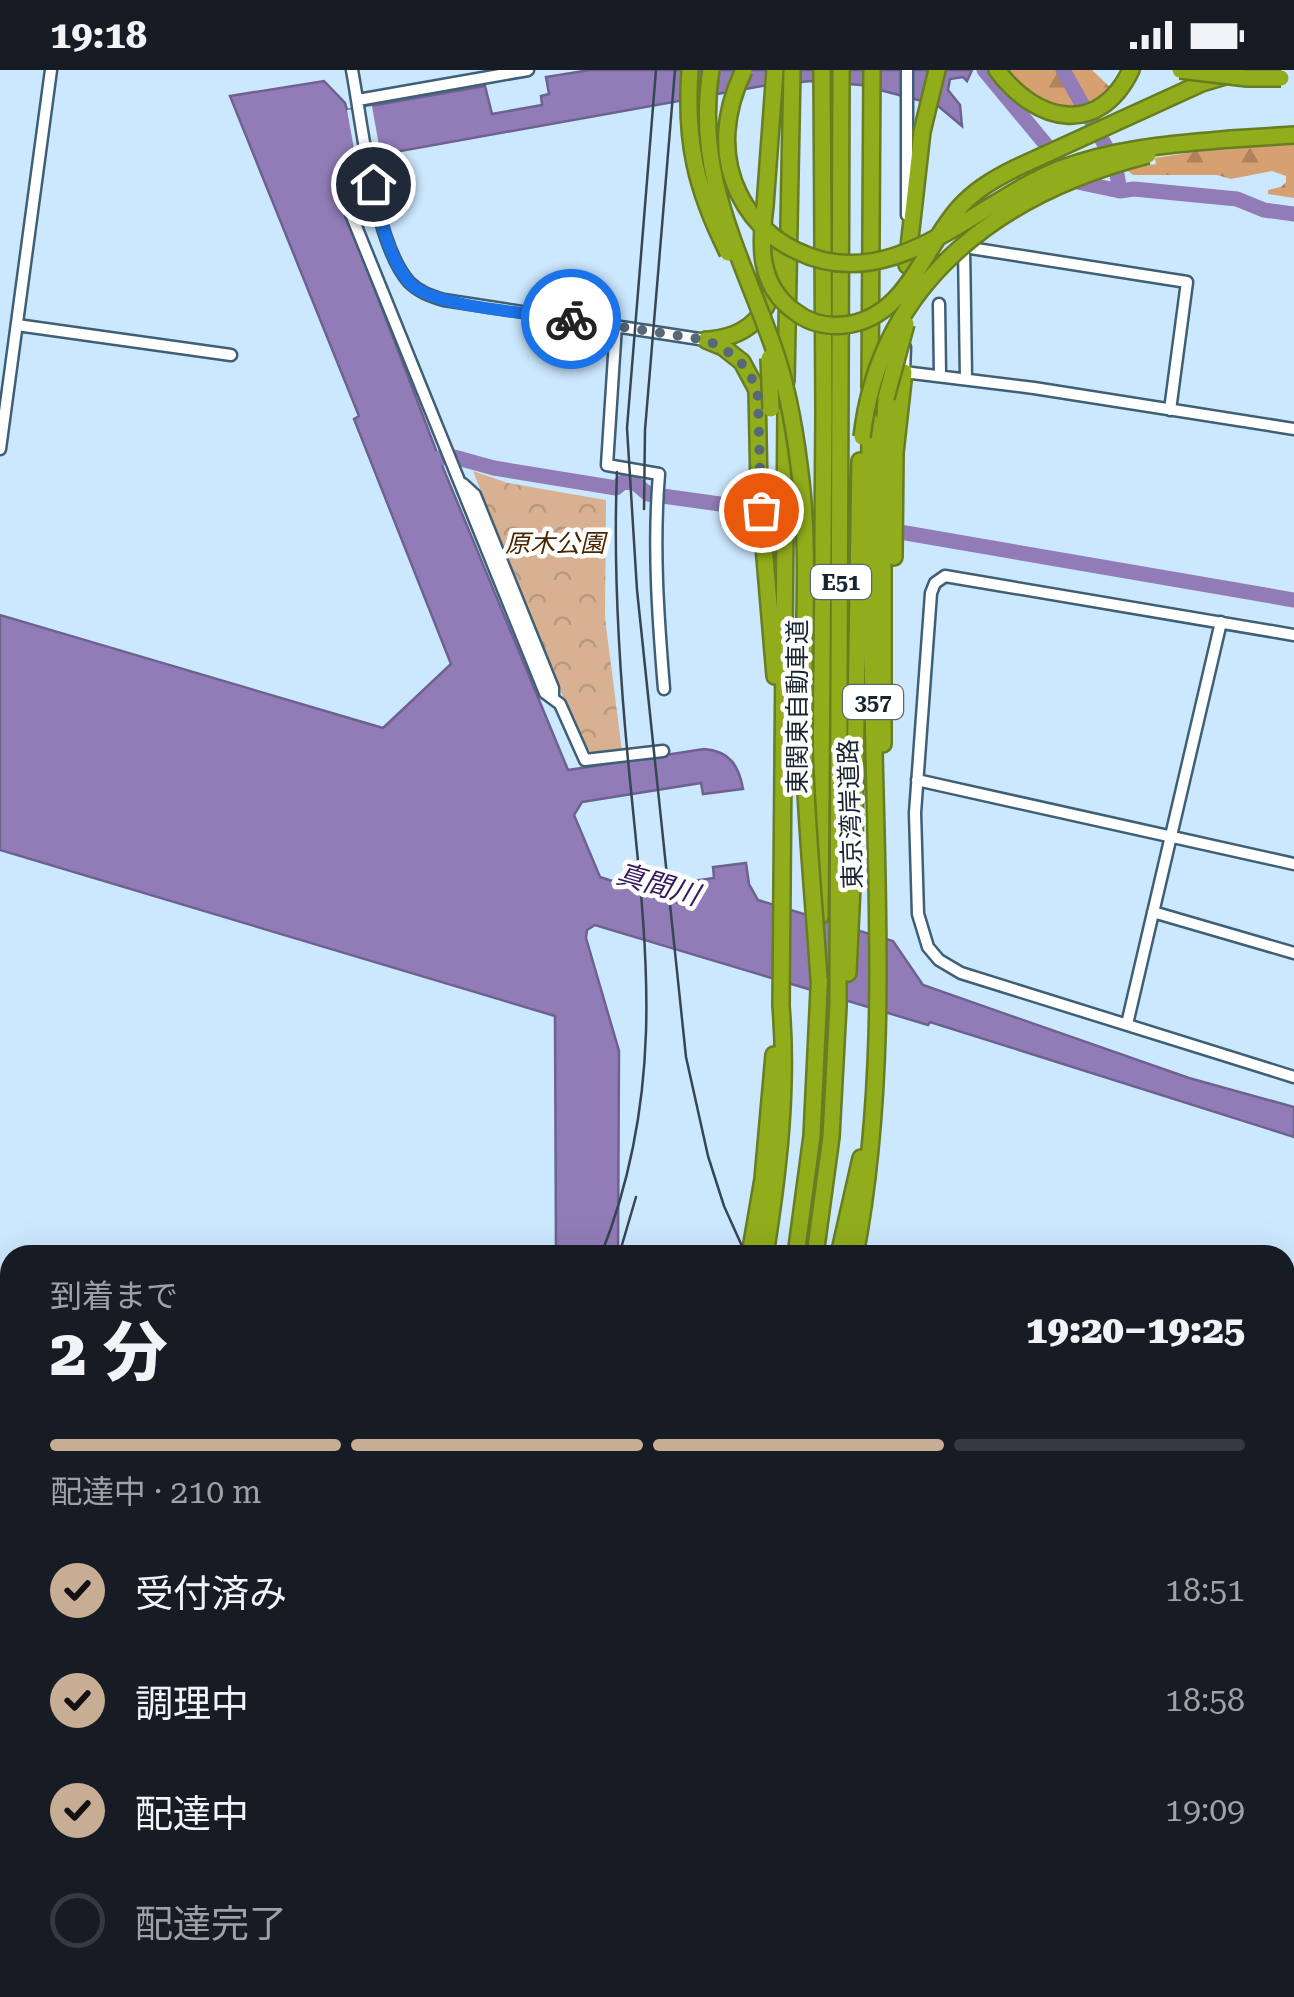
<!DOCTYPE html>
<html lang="ja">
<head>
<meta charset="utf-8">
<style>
  body { margin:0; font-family:"Roboto Serif","Noto Sans JP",serif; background:#242831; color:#f1f3f6; height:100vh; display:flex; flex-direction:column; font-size:38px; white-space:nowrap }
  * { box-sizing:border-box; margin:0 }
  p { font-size:32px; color:#9ea1a6 }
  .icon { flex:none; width:55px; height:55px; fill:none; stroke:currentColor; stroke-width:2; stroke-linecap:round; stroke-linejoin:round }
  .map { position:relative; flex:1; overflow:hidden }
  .details { position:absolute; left:0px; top:1175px; width:1295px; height:752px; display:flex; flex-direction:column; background:#171b24; border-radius:30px 30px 0 0; box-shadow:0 10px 40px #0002 }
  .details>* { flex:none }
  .pin { position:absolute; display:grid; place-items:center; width:85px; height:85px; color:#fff; margin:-42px; border:5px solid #fff; border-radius:50%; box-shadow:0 2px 10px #0007 }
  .courier { position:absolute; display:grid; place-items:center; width:100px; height:100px; margin:-50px; border:8px solid #1a73e8; border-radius:50%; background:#fff; color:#222; box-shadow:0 2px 12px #0007 }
  .head em { font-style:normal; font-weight:800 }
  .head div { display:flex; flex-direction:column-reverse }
  .head { display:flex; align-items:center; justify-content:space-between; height:170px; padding:0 50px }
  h1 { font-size:65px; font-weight:800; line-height:75px }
  .bar { display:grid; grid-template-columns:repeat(4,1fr); gap:15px 10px; align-content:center; height:120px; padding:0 50px }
  .bar i { height:12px; border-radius:8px; background:#363941 }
  .bar .active { background:#c7ad93 }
  .bar p { grid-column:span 4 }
  ol { padding:0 50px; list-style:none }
  li { display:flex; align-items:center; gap:30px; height:110px }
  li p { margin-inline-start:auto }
  li .icon { padding:10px; border-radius:50%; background:#c7ad93; color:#111; stroke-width:4 }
  li:last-child { color:#9ea1a6 }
  li i { width:55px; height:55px; border:5px solid #363941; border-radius:50% }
  .status { display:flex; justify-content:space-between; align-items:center; height:70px; padding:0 50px; background:#171b24; direction:ltr }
  .status svg { height:28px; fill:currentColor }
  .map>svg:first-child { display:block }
  .forest { fill:url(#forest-firs) }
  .park { fill:url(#park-crowns) }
  .water { fill:#927cb8; stroke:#6d628f; stroke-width:2.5 }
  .pier { fill:#cce8fe }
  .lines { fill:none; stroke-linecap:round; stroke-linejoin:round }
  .river { stroke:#927cb8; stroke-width:15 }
  .minor-casing { stroke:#3f5f76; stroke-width:15 }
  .highway-casing { stroke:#677d22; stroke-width:20 }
  .minor { stroke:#fff; stroke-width:10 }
  .highway { stroke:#91ad1b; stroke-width:15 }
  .rail { stroke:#364652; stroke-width:2.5 }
  .highway-bridge-casing { stroke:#677d22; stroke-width:20; stroke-linecap:butt }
  .highway-bridge { stroke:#91ad1b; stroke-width:15 }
  .done { stroke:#576977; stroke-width:10; stroke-dasharray:0 18 }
  .route { stroke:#1a73e8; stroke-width:12 }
  .labels { text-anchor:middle; stroke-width:9; stroke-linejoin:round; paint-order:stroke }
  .shield { fill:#fff; stroke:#5d666d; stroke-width:2.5 }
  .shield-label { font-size:22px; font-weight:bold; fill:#18252f }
  .park-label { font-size:25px; font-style:italic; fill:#4a2600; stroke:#fff }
  .street-label { font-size:25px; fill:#18252f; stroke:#fff }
  .water-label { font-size:28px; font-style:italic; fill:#39175f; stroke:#fff }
</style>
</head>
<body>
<div class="status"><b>19:18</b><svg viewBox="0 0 49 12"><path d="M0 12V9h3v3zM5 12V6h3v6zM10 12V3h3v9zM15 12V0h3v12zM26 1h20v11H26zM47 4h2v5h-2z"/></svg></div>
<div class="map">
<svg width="1294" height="1927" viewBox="0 0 1294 1927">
  <defs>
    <pattern id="forest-firs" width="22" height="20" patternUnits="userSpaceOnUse" patternTransform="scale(2.5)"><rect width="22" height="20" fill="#d7a071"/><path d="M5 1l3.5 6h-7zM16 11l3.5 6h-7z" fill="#ad825d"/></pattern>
    <pattern id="park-crowns" width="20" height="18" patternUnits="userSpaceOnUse" patternTransform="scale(2.5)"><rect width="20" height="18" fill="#d8b192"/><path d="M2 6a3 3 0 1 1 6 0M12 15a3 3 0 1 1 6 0" fill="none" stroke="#b9987e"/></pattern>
  </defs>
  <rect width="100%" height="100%" fill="#cce8fe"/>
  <path class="forest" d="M1005,0H1058L1081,38C1049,41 1026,22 1005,0Z
    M1070,0H1092L1112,19L1090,36Z
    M1246,74H1294V128L1268,124V120L1281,117L1286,112V106L1272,101L1231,109L1217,105H1133L1119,94L1136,91L1139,97L1156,94L1155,88Z"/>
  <path class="park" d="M473,401L508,413L606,430L605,548L622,681L593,684L581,672Z"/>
  <path class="water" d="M590,0H972L967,11L963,7L950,9L948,20L960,35L962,56L937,35L861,15L811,11L762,16L356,89L342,116L340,128L439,388L568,700L704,679C730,681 739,696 743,719L703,724L701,713L582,732L574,745L600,807L682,834L692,825V811L714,808L713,797L746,793L749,814L758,830L893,871L923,915L1189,1008L1294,1037V1067L930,952L928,955L595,855L587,860L586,868L619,981L618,1185H556L555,946L0,780V545L383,658L451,594L354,349L359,346L230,26L324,11L345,33L347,40L485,16L492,44L542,35L541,26L549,24L546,7Z"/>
  <path class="pier" d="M372,36L381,87L356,90L347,40Z"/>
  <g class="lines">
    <path class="river" d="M984,0L1077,112L1120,121L1134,119L1237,129L1264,140L1294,144
      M1063,0L1115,93L1120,121
      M439,388L454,387L494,398L616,418L623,412L635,413L648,424L813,447L1294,530
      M1285,1571L1294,1574"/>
    <defs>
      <path id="minor" d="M352,0C362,53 374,173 409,212C419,222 430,226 444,230L706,270
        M358,30L528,0
        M370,96C352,106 345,118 349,139L545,623L560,634L585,690L663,681
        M907,145V0
        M939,234L940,305
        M17,255L231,285
        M616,255L607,395L659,404C653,476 658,547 664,619
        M905,277L904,302L1034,318L1294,359
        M966,308L964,177L1187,212L1170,340
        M0,379L51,0
        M463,414L475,425L553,618V629
        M1294,565L945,506L935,513L931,523L915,743L918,844L928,877L939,890L961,903L1294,1007
        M917,710L1294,794
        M1153,842L1294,883
        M1127,954L1221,552
        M0,1267L10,1273
        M0,1572L10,1538
        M0,1577L10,1584
        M1285,1596L1294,1602
        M0,1601L10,1607
        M0,1613L10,1619
        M1285,1853L1294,1838
        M426,1918L440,1927
        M446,1918L460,1927"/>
      <path id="highway" d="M997,0C1036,53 1099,67 1131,0
        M1231,69L1294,65
        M1016,98L1202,13L1245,0
        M765,136L775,0
        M907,195L922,62L937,0
        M706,270L723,277L742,292L757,320L759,417L775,606
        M709,270C768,265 777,220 780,171
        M786,311L792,0
        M870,317L872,0
        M894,487L895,383L904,302
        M883,674V380L886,328
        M820,846L824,343L822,0
        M848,903L854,773L860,391
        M750,1185L763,1109L774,985
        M765,1185C778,1104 788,1019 781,936L786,339
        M796,1185L812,1066L820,899
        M815,1185L831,1067L838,936L841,0
        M839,1185L861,1088
        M855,1185C884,1034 879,876 875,723C872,599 869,474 870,350
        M287,1927L300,1918
        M318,1927L330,1918
        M347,1927L359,1918
        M368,1927L381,1918"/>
    </defs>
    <use href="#minor" class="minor-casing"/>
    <use href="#highway" class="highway-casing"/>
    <use href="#minor" class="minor"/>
    <use href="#highway" class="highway"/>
    <path class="rail" d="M656,0L627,358L637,520L686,987L708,1086L724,1136L746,1185
      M644,439L645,360L675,0
      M601,1185C669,1014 645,867 628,690C619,595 613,498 617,402
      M619,1185L636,1127
      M1285,1617L1294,1621
      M1285,1640L1294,1644
      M196,1927L207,1918
      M235,1927L246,1918"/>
    <defs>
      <path id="highway-bridge" d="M690,0C685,72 696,119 728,183
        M711,0C694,104 740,182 773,276C787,315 794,355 799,395C812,487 801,582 804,675C806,753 814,831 819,909
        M744,0C725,39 719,84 739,124C752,150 771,169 797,181C892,228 976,132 1060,99C1116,78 1172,74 1231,69
        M1180,0L1247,8H1281
        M765,136C760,175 758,215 794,241C808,252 826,257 844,255C906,249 923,178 959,138C975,120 994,109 1016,98
        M769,288L771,339
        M886,328L906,254
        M862,367C880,209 1003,122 1148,85"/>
    </defs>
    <use href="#highway-bridge" class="highway-bridge-casing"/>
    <use href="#highway-bridge" class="highway-bridge"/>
  </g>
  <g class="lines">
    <path class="done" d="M571,249L706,270C733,282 752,297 758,327L761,440"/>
    <path class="route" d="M373,114C380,145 388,191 412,215C435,237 537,244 571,249"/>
  </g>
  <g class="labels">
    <g class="shield">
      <rect x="811" y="495" width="60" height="34" rx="8"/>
      <rect x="843" y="615" width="60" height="34" rx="8"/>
    </g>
    <g class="shield-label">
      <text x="841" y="520">E51</text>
      <text x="873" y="640">357</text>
    </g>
    <g class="park-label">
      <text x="555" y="482">原木公園</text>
    </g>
    <g class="street-label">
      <text transform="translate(797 637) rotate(-90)" y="9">東関東自動車道</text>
      <text transform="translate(850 744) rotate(-92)" y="9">東京湾岸道路</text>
    </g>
    <g class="water-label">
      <text transform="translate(658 814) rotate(16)" y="10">真間川</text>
    </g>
  </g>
</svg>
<div class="pin" style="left:761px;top:440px;background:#ea580c"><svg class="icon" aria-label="bag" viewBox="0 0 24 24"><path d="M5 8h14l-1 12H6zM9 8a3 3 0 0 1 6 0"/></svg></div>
<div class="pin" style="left:373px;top:114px;background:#1f2937"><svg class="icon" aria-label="home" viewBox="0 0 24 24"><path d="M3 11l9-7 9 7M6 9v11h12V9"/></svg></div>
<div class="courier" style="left:571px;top:249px"><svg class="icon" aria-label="bike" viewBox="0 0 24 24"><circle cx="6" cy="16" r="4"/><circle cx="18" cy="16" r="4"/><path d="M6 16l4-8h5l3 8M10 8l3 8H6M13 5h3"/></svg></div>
<section class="details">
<div class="head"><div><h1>2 分</h1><p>到着まで</p></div><em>19:20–19:25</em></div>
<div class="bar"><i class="active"></i><i class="active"></i><i class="active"></i><i></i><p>配達中 · 210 m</p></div>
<ol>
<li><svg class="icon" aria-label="check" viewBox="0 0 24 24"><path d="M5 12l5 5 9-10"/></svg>受付済み<p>18:51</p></li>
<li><svg class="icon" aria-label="check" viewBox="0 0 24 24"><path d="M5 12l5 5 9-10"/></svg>調理中<p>18:58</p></li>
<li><svg class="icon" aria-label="check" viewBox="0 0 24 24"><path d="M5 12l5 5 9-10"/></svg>配達中<p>19:09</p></li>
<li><i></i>配達完了</li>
</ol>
</section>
</div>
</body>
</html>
